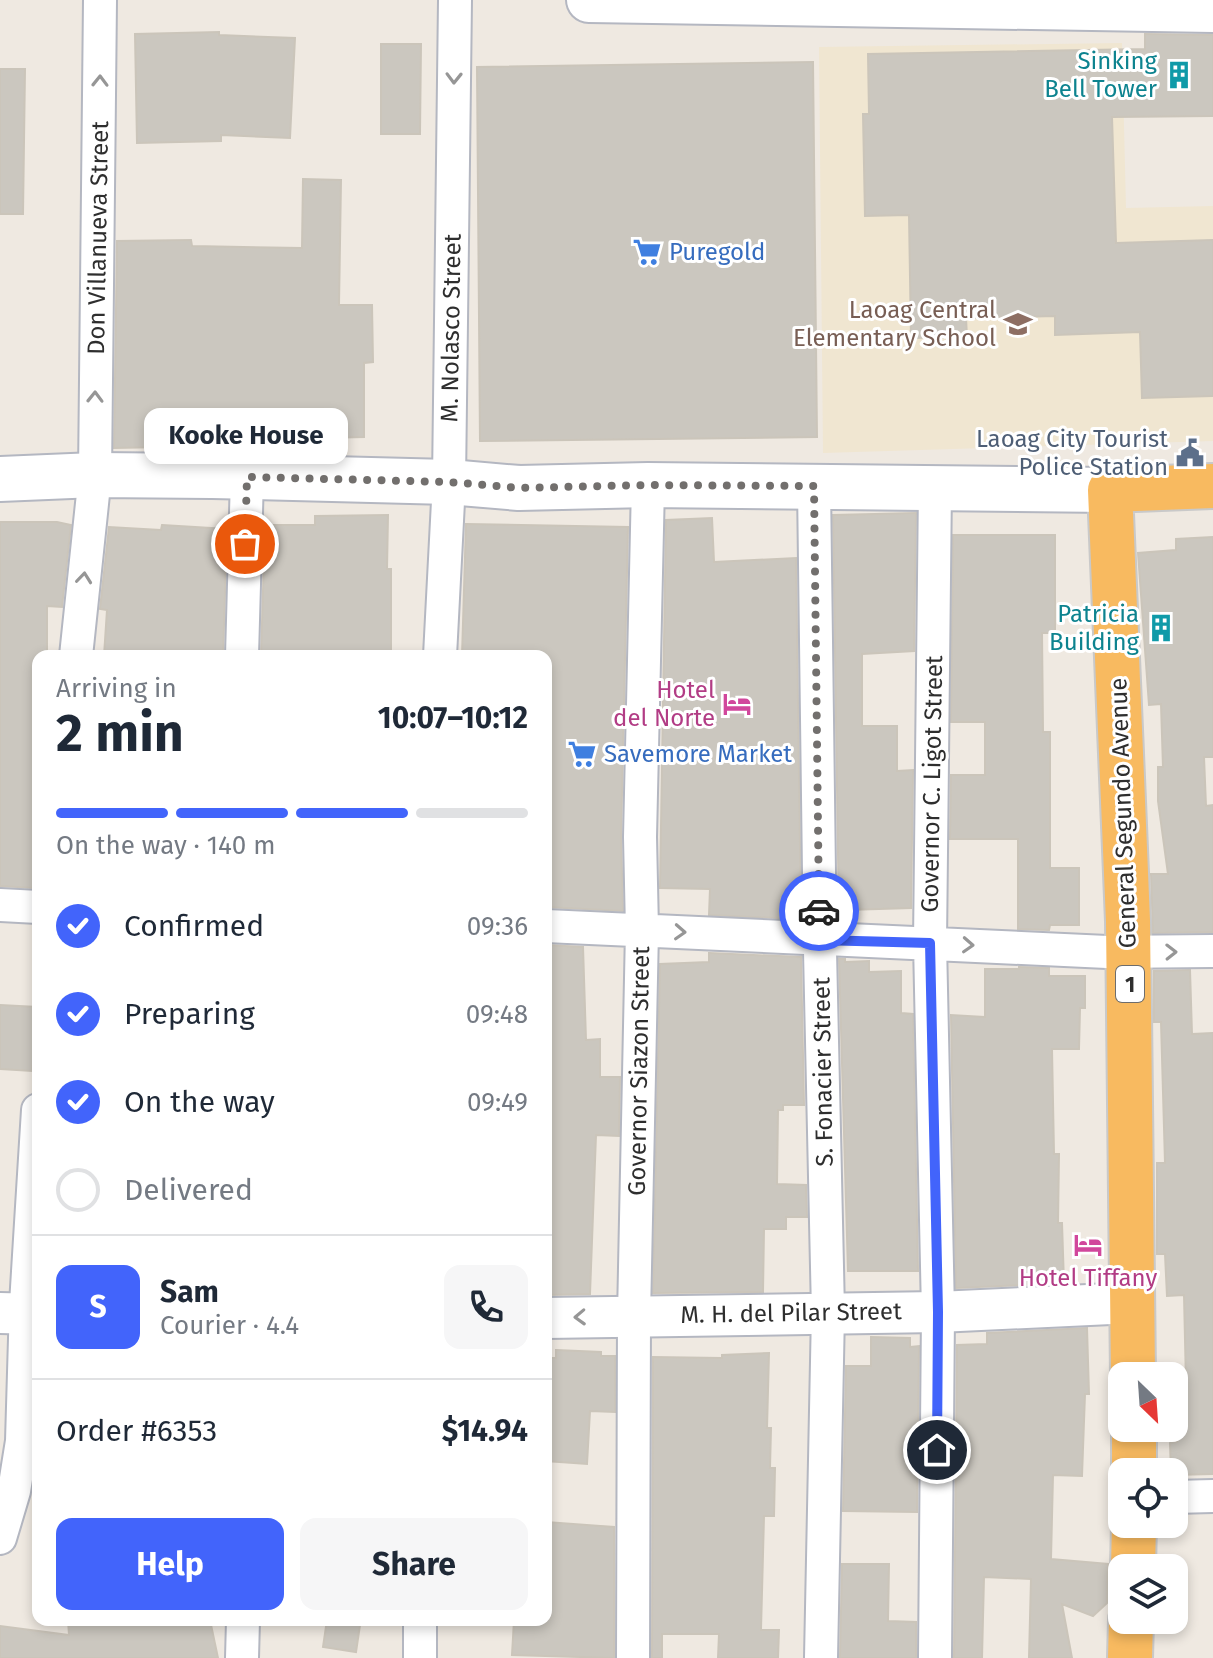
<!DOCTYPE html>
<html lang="en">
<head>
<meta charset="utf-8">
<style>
  body { margin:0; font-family:"Fira Sans",sans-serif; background:#f6f6f7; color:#1f2937; height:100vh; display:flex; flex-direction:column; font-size:30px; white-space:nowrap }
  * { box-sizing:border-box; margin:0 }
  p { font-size:26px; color:#747a83 }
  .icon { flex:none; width:44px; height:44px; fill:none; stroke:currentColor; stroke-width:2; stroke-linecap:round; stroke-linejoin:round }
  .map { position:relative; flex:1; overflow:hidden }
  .side { position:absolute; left:32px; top:650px; width:520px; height:976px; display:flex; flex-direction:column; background:#fff; border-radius:16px; box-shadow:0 4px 12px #0003 }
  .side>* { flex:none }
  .needle { width:52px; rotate:155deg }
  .tools { position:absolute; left:1108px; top:1362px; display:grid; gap:16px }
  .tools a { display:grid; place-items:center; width:80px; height:80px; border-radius:16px; background:#fff; box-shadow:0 4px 12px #0003; font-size:40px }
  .pin { position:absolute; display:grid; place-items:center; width:68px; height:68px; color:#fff; margin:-34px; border:4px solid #fff; border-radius:50%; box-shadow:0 2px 8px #0007 }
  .courier { position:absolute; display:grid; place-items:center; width:80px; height:80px; margin:-40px; border:6px solid #4264fb; border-radius:50%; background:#fff; color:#222; box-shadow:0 2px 10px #0007 }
  .bubble { position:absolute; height:56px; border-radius:16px; background:#fff; box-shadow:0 4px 12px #0003; font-size:26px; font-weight:700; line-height:56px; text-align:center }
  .summary em { font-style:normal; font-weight:700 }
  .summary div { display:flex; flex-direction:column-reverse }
  .summary { display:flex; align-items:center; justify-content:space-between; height:136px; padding:0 24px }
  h1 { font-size:52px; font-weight:700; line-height:60px }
  .bar { display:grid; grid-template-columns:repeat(4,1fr); gap:12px 8px; align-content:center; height:96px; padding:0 24px }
  .bar i { height:10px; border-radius:6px; background:#e0e1e3 }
  .bar .active { background:#4264fb }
  .bar p { grid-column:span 4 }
  .line { display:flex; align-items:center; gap:20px; padding:0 24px; border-top:2px solid #e0e1e3 }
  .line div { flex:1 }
  .round { display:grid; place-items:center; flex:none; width:84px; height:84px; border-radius:16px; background:#f6f6f7 }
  ol { padding:0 24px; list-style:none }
  li { display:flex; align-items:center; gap:24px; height:88px }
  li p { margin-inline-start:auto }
  li .icon { padding:8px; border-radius:50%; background:#4264fb; color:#fff; stroke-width:4 }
  li:last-child { color:#747a83 }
  li i { width:44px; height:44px; border:4px solid #e0e1e3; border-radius:50% }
  .action { display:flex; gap:16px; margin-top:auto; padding:16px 24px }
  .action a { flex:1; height:92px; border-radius:16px; background:#4264fb; color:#fff; font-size:32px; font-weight:700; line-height:92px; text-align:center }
  .action a+a { background:#f6f6f7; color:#1f2937 }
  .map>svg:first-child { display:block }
  .education { fill:#f0e6d1 }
  .building { fill:#cbc7bf; stroke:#cbc5ba; stroke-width:2 }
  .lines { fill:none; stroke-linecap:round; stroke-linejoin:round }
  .minor-casing { stroke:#b4b7c1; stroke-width:36 }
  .tertiary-casing { stroke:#b4b7c1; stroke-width:44 }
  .secondary-casing { stroke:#b4b7c1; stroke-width:48 }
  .trunk-casing { stroke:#c9c9c9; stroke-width:48 }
  .minor { stroke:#fff; stroke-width:32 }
  .tertiary { stroke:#fff; stroke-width:40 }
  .secondary { stroke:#fff; stroke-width:44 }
  .trunk { stroke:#f8ba60; stroke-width:44 }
  .oneway { stroke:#969696 }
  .done { stroke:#726f6d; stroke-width:8; stroke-dasharray:0 14.4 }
  .route { stroke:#4264fb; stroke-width:10 }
  .labels { text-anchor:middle; stroke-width:6; stroke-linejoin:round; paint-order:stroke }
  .shield { fill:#fff; stroke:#6d6d6d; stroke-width:2 }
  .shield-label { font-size:22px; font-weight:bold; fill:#2e2e2e }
  .culture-label { font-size:24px; fill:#0d838f; stroke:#fff; text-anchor:end }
  .street-label { font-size:24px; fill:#2e2e2e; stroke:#fff }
  .shop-label { font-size:24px; fill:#366cbe; stroke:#fff; text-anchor:start }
  .education-label { font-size:24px; fill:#785e54; stroke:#fff; text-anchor:end }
  .service-label { font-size:24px; fill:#4e5e75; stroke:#fff; text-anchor:end }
  .hotel-label { font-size:24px; fill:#b23c85; stroke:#fff; text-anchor:end }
</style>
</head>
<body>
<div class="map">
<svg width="1213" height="1658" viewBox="0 0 1213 1658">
  <rect width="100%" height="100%" fill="#efe9e1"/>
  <path class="education" d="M1122,43L1126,208L1213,206V441L823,453L819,47Z"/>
  <path class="building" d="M219,32V35L295,38L290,138L221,135V141L137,143L135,34Z
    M1145,34L1213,35V116L1112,117L1116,243L1213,240V396L1142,398L1140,332L1055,335V316L966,318L967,337L911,338L909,215L865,216L863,114H869L868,54L1145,49Z
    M381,44H421L420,134H381Z
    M813,62L817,437L480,441L477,67Z
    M0,69H25L23,214H0Z
    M303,179L341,180L339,305H372L373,362L364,363V437L235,440V443H165V447L114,448L117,241L191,240L192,246L302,248Z
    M916,513L914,651L862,654V726H897V771L913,770L911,908L846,910V921H839L833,515Z
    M388,515L387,569H391V656H261L265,525H315V516Z
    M712,518L714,562L796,558L801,919L709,915L710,889L660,888L666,520Z
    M0,522H57L71,525L62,607L47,606V656H38V830L34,888L0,886Z
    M466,524L628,527L621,837L623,911L546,907V656H462Z
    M162,525L227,529L223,656H104L107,610L100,609L109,527L161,530Z
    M953,535H1055V633H1042L1043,732H1050V868H1079V925H1050L1049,930L1018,929V839H950L951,775H985V722H951Z
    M1213,537V757H1204L1206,806L1213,805V932L1153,933L1151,874H1168L1158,801V767H1163L1161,704L1149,705L1138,553L1176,550V539Z
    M546,945L583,947L586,1040L600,1039V1077H620L619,1136L596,1135L590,1294L546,1295Z
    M709,953L801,957L804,1105H783V1110H778L777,1184L806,1185L807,1217H786V1229H764L763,1292L653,1293L660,964L709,962Z
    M839,959H845V962L869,961V972L901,971V1013L913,1014L918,1271H848Z
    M1019,967L1049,968V976H1085V1008H1080L1079,1049H1052L1054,1154H1059L1058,1223H1062L1064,1283L956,1288L951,1015L985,1017V969H1019Z
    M1190,970L1192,1034L1213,1033V1474L1174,1475V1472H1171L1170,1443L1177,1442L1175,1385L1186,1384L1184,1295L1167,1296L1165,1254H1157V1163H1165L1161,1022H1154V971Z
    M0,1005L37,1007L32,1071L0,1069Z
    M1087,1328L1089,1394H1085L1082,1476L1053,1475L1051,1559L1108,1564L1107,1603L1093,1616L1062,1604L1072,1658H1029L1031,1579L984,1577L982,1658H954L957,1345L987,1344V1333Z
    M871,1337L910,1338V1347L919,1346L917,1512L843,1511L846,1366H871Z
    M556,1350L601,1352V1356H615V1412L590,1411L587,1464L546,1461V1358H556Z
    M769,1353L767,1428H771L770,1468H775L774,1516H764L761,1630H779L778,1658H718L719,1634H662V1658H652L653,1357L722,1358V1355Z
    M546,1522L614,1527V1658L512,1655L514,1620H546Z
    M842,1564H889L888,1621L916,1622V1658H840Z
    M68,1620H167V1623L210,1620L218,1658H0V1626L69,1635Z
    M327,1620L360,1625L356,1652L323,1647Z"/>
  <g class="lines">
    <defs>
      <path id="minor" d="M814,486L820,951L828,1312L821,1658
        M935,486L930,943L938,1312L935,1658
        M76,656L95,475L100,0
        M242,656L247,477
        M440,656L449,482L455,0
        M0,905L38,907
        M546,926L1107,952L1213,951
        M1174,1497L1213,1496
        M0,1538L14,1491L22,1441L26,1304L38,1110
        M242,1658L243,1620
        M420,1658V1620
        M633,1658L634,1316L642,930L640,837L648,485"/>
      <path id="tertiary" d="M0,1313L38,1314
        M546,1318L938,1312L1132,1303"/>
      <path id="secondary" d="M589,0L1213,10
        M0,479L95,475L212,476L449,482L519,488L648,485L1110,490"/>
      <path id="trunk" d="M1133,1376L1128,921L1110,490L1213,486
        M1134,1428V1472
        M1133,1568L1134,1524
        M1130,1658L1131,1620"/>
    </defs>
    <use href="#minor" class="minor-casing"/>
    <use href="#tertiary" class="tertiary-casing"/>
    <use href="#secondary" class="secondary-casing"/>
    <use href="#trunk" class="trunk-casing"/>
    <use href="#minor" class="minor"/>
    <use href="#tertiary" class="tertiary"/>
    <use href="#secondary" class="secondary"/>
    <use href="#trunk" class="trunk"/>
  </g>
  <defs><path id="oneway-chevron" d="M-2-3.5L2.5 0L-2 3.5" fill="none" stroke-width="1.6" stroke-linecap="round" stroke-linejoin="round" transform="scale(2)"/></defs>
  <g class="oneway">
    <use href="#oneway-chevron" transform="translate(454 78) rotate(91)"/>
    <use href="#oneway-chevron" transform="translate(100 81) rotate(-89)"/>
    <use href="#oneway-chevron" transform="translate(95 397) rotate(-89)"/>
    <use href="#oneway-chevron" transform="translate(84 578) rotate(-84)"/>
    <use href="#oneway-chevron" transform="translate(680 932) rotate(3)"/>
    <use href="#oneway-chevron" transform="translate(968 945) rotate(3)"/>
    <use href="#oneway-chevron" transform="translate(1171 952) rotate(-1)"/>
    <use href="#oneway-chevron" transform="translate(580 1317) rotate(178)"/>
  </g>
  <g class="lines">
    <path class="done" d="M245,544L247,477L449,482L519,488L648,485L814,486L819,911"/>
    <path class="route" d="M819,911V940L930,943L938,1312L937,1450"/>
  </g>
  <defs>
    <symbol id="building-bare" viewBox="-9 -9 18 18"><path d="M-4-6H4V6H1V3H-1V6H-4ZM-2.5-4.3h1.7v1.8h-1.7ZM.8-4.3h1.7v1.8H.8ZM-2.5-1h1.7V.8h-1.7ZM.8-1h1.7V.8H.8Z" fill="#0f9aa8" stroke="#fff" stroke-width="2.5" paint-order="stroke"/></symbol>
    <symbol id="supermarket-bare" viewBox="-9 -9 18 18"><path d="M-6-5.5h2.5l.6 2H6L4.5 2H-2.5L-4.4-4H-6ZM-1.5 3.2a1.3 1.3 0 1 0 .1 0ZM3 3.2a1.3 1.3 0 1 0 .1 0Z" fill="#3f7fe0" stroke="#fff" stroke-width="2.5" paint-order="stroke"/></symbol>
    <symbol id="school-bare" viewBox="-9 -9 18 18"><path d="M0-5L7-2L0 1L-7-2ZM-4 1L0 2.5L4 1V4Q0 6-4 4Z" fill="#8d6e63" stroke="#fff" stroke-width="2.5" paint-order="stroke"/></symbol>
    <symbol id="civic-bare" viewBox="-9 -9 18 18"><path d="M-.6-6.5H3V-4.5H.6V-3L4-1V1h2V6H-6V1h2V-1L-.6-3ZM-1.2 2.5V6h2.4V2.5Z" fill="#5c6f8a" stroke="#fff" stroke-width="2.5" paint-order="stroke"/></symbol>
    <symbol id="hotel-bare" viewBox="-9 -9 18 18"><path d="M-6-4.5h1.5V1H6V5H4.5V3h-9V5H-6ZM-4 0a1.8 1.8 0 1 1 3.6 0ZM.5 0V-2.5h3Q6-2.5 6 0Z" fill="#d1479c" stroke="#fff" stroke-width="2.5" paint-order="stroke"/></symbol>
  </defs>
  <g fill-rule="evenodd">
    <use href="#building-bare" x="1159" y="55" width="40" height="40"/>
    <use href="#supermarket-bare" x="627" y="232" width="40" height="40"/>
    <use href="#school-bare" x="998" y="304" width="40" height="40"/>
    <use href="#civic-bare" x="1170" y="433" width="40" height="40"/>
    <use href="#building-bare" x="1141" y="608" width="40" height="40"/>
    <use href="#hotel-bare" x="717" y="684" width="40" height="40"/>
    <use href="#supermarket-bare" x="562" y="734" width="40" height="40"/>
    <use href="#hotel-bare" x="1068" y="1225" width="40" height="40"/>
  </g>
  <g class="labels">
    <rect class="shield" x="1116" y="966" width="28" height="36" rx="6"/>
    <g class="shield-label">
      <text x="1130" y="992">1</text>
    </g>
    <g class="culture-label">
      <text x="1157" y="69">Sinking<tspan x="1157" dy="28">Bell Tower</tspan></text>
      <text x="1139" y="622">Patricia<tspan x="1139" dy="28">Building</tspan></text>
    </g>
    <g class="street-label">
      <text transform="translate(98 238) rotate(-89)" y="8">Don Villanueva Street</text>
      <text transform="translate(451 328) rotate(-89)" y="8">M. Nolasco Street</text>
      <text transform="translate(932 784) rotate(-89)" y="8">Governor C. Ligot Street</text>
      <text transform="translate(1123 813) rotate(-92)" y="8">General Segundo Avenue</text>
      <text transform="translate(639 1071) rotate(-89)" y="8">Governor Siazon Street</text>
      <text transform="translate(823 1072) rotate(-91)" y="8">S. Fonacier Street</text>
      <text transform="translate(791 1313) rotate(-1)" y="8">M. H. del Pilar Street</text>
    </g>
    <g class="shop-label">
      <text x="669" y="260">Puregold</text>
      <text x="604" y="762">Savemore Market</text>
    </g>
    <g class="education-label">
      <text x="996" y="318">Laoag Central<tspan x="996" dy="28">Elementary School</tspan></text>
    </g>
    <g class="service-label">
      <text x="1168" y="447">Laoag City Tourist<tspan x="1168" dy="28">Police Station</tspan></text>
    </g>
    <g class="hotel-label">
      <text x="715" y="698">Hotel<tspan x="715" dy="28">del Norte</tspan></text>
      <text x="1088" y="1286" text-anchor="middle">Hotel Tiffany</text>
    </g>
  </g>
</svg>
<div class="tools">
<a><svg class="needle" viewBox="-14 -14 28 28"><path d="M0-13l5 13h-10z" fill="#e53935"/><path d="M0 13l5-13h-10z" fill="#747a83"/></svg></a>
<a><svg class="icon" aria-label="locate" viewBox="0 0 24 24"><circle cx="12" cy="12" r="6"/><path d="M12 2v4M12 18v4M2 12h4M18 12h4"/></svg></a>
<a><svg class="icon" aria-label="layers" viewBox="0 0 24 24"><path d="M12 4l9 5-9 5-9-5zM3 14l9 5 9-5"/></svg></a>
</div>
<div class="pin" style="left:245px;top:544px;background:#ea580c"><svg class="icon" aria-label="bag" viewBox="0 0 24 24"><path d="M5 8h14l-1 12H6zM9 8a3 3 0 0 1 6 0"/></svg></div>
<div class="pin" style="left:937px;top:1450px;background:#1f2937"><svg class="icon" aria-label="home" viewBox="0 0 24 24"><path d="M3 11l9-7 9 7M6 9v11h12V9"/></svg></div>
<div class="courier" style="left:819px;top:911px"><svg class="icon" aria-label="car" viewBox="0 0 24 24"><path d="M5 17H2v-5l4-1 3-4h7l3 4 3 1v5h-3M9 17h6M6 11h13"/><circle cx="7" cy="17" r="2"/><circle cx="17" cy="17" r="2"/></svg></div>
<div class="bubble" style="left:144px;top:408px;width:204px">Kooke House</div>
<section class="side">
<div class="summary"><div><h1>2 min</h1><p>Arriving in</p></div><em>10:07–10:12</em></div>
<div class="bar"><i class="active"></i><i class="active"></i><i class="active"></i><i></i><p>On the way · 140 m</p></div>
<ol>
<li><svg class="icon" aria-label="check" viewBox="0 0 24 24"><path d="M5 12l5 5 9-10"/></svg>Confirmed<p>09:36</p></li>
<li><svg class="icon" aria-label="check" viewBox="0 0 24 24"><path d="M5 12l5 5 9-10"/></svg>Preparing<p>09:48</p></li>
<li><svg class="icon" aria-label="check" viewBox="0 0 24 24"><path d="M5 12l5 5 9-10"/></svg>On the way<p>09:49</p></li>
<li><i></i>Delivered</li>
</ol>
<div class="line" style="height:144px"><b class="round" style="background:#4264fb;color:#fff">S</b><div><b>Sam</b><p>Courier · 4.4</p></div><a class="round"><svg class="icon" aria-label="phone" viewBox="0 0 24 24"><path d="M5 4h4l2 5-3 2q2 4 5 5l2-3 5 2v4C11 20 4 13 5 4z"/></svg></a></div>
<div class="line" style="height:104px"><div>Order #6353</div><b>$14.94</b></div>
<div class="action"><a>Help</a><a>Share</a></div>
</section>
</div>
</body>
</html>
